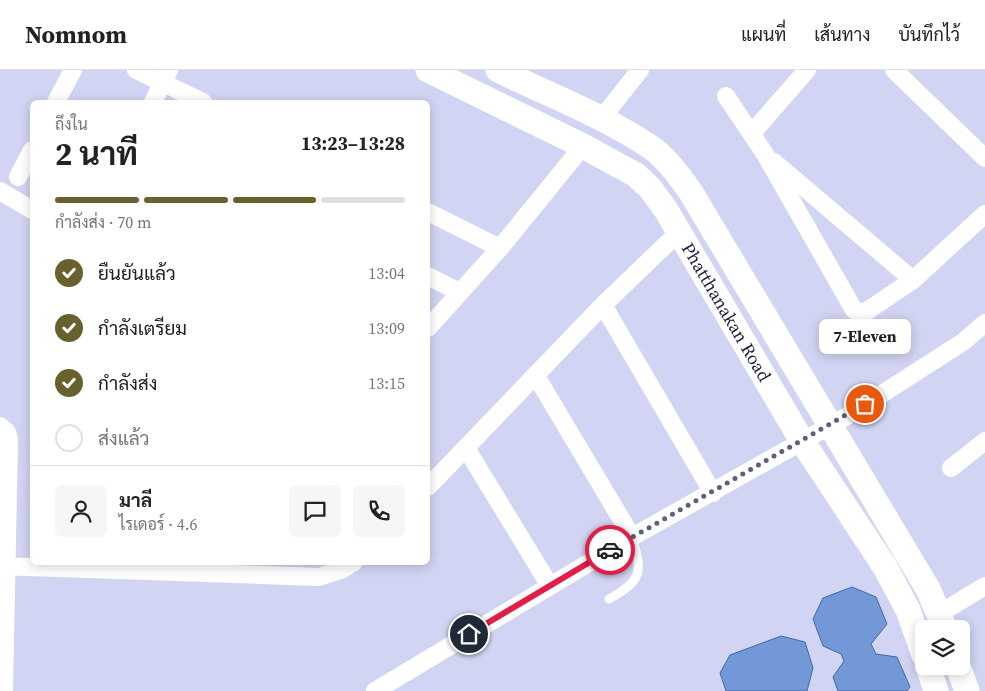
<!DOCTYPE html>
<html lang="th">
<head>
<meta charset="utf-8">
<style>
  body { margin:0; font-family:"Source Serif 4",Sarabun,serif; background:#f6f6f6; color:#222; height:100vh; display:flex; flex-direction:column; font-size:19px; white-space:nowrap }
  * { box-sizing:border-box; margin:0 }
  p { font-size:16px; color:#767676 }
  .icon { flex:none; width:28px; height:28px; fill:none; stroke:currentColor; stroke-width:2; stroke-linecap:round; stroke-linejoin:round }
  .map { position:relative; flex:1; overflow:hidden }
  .side { position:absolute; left:30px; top:30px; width:400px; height:465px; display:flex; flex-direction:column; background:#fff; border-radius:8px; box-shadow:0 2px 12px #0003 }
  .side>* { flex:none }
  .tools { position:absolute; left:915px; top:550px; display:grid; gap:10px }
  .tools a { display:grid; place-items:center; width:55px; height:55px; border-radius:8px; background:#fff; box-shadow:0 2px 12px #0003; font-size:25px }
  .pin { position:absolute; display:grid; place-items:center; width:42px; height:42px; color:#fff; margin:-21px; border:2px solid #fff; border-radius:50%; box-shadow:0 1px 5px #0007 }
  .courier { position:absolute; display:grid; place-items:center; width:50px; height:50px; margin:-25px; border:4px solid #e11d48; border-radius:50%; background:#fff; color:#222; box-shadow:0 1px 6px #0007 }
  .bubble { position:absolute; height:35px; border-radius:8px; background:#fff; box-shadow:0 2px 12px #0003; font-size:16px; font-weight:700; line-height:35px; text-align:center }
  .summary em { font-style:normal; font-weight:700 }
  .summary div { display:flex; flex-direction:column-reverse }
  .summary { display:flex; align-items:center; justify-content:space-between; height:85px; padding:0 25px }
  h1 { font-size:32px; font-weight:700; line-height:38px }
  .bar { display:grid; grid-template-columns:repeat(4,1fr); gap:8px 5px; align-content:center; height:60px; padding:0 25px }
  .bar i { height:6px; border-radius:4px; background:#e0e0e0 }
  .bar .on { background:#69612d }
  .bar p { grid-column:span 4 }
  .line { display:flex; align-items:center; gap:12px; padding:0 25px; border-top:1px solid #e0e0e0 }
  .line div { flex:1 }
  .round { display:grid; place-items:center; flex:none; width:52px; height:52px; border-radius:8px; background:#f6f6f6 }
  ol { padding:0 25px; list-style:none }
  li { display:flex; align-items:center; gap:15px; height:55px }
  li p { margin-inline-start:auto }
  li .icon { padding:5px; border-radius:50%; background:#69612d; color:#fff; stroke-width:4 }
  li:last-child { color:#767676 }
  li i { width:28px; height:28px; border:2px solid #e0e0e0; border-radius:50% }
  header { display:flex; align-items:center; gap:30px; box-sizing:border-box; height:70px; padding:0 25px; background:#fff; border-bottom:1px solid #e0e0e0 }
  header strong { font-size:24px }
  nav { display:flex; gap:28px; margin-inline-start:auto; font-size:18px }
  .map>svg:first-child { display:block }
  .building { fill:#7298d8; stroke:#4568a4 }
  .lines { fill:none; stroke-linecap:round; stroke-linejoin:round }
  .lane { stroke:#fff; stroke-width:9 }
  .street { stroke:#fff; stroke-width:18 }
  .secondary { stroke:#fff; stroke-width:25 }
  .done { stroke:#5d5f7b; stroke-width:5; stroke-dasharray:0 9 }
  .route { stroke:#e11d48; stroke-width:6 }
  .labels { text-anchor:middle; stroke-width:4; stroke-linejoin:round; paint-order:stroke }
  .street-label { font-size:18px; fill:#1f203b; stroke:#d1d4f2 }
</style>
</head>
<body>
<header>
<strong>Nomnom</strong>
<nav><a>แผนที่</a><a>เส้นทาง</a><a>บันทึกไว้</a></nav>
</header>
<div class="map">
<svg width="985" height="621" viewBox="0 0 985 621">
  <rect width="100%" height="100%" fill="#d1d4f2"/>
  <path class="building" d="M852,517L876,527L887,554L871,574L876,584L897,587L910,617L907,621H838L833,607L844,591L841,584L823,576L813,549L823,528Z
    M781,566L805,572L813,598L807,621H726L720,603L730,585Z"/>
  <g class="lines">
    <path class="lane" d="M609,529C642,511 643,502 632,467"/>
    <path class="street" d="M136,0L203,32
      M894,0L985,88
      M726,26L765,84L854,240L860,242L867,241L913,210L985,144
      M56,32L73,0
      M153,32L169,0
      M604,51L609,39L640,0
      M752,63L807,0
      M774,92L913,210
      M18,107L32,80
      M0,121L32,140
      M428,142L500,178
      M428,206L459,222
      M603,235L713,423
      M428,258L500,178L583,76
      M536,306L632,467
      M0,356L7,362L9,370L4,621
      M466,378L550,516
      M951,398L985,371
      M428,417L603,235L679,162
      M0,496L319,507L341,500L354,492
      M939,544L985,516
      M375,621L632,467L849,345L963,272L985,253"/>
    <g class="secondary">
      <path id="s1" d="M428,0L583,76L636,105L650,118L666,140L802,371L885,497L908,540L924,585"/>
      <path d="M498,0C549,25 605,46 652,78C667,89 679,106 690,121L928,519L945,559"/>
      <path d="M928,596L936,621"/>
      <path d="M958,596L967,621"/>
    </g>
  </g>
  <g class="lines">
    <path class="done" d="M610,480L865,334"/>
    <path class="route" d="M469,564L610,480"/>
  </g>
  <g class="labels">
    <g class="street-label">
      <text dy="6" stroke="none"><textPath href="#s1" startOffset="398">Phatthanakan Road</textPath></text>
    </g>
  </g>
</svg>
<div class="tools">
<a><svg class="icon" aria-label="layers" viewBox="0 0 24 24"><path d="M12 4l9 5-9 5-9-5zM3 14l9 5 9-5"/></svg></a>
</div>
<div class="pin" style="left:865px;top:334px;background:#ea580c"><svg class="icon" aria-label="bag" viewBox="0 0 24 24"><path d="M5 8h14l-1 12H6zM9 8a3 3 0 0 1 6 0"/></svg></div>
<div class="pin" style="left:469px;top:564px;background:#1f2937"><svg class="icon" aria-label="home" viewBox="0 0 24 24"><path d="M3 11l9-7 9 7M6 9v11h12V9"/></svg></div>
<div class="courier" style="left:610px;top:480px"><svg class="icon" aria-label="car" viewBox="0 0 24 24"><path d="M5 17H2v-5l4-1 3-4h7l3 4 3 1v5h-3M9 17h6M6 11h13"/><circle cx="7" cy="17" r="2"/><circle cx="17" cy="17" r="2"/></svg></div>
<div class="bubble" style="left:819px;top:249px;width:92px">7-Eleven</div>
<section class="side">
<div class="summary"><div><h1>2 นาที</h1><p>ถึงใน</p></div><em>13:23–13:28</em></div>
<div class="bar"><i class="on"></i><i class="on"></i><i class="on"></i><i></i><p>กำลังส่ง · 70 m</p></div>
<ol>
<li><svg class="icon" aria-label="check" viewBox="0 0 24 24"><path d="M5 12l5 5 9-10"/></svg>ยืนยันแล้ว<p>13:04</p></li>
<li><svg class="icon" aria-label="check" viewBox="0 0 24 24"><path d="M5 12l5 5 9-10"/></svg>กำลังเตรียม<p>13:09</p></li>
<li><svg class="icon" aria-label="check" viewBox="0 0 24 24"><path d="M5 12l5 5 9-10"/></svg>กำลังส่ง<p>13:15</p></li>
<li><i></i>ส่งแล้ว</li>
</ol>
<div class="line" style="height:90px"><a class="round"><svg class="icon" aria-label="person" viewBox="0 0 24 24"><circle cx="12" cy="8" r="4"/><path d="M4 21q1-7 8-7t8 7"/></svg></a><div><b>มาลี</b><p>ไรเดอร์ · 4.6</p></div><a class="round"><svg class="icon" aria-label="chat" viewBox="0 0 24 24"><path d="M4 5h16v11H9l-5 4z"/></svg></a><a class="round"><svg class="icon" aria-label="phone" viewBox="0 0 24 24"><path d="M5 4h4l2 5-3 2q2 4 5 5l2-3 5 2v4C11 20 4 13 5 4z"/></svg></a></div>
</section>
</div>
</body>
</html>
